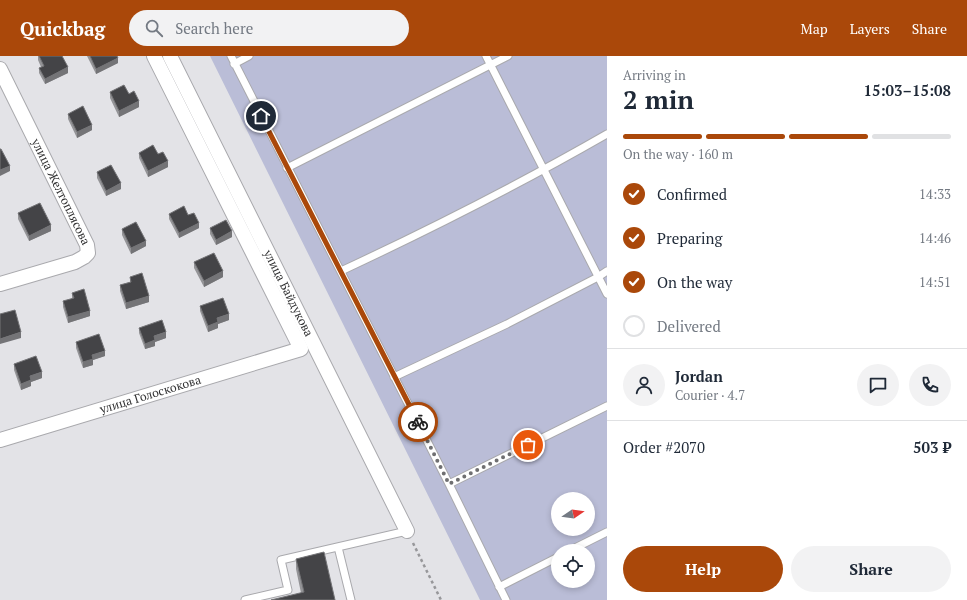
<!DOCTYPE html>
<html lang="en">
<head>
<meta charset="utf-8">
<style>
  body { margin:0; font-family:"PT Serif",serif; background:#f2f2f3; color:#1f2937; height:100vh; display:flex; flex-direction:column; font-size:15px; white-space:nowrap }
  * { box-sizing:border-box; margin:0 }
  p { font-size:13px; color:#747a83 }
  .icon { flex:none; width:22px; height:22px; fill:none; stroke:currentColor; stroke-width:2; stroke-linecap:round; stroke-linejoin:round }
  .map { position:relative; flex:1; overflow:hidden }
  .details { display:flex; flex-direction:column; background:#fff; width:360px }
  .details>* { flex:none }
  .needle { width:26px; rotate:77deg }
  .fabs { position:absolute; left:551px; top:436px; display:grid; gap:8px }
  .fabs a { display:grid; place-items:center; width:44px; height:44px; border-radius:50%; background:#fff; box-shadow:0 2px 6px #0003; font-size:20px }
  .pin { position:absolute; display:grid; place-items:center; width:34px; height:34px; color:#fff; margin:-17px; border:2px solid #fff; border-radius:50%; box-shadow:0 1px 4px #0007 }
  .courier { position:absolute; display:grid; place-items:center; width:40px; height:40px; margin:-20px; border:3px solid #aa480a; border-radius:50%; background:#fff; color:#222; box-shadow:0 1px 5px #0007 }
  .head em { font-style:normal; font-weight:800 }
  .head div { display:flex; flex-direction:column-reverse }
  .head { display:flex; align-items:center; justify-content:space-between; height:68px; padding:0 16px }
  h1 { font-size:26px; font-weight:800; line-height:30px }
  .bar { display:grid; grid-template-columns:repeat(4,1fr); gap:6px 4px; align-content:center; height:48px; padding:0 16px }
  .bar i { height:5px; border-radius:3px; background:#e0e1e3 }
  .bar .current { background:#aa480a }
  .bar p { grid-column:span 4 }
  .line { display:flex; align-items:center; gap:10px; padding:0 16px; border-top:1px solid #e0e1e3 }
  .line div { flex:1 }
  .round { display:grid; place-items:center; flex:none; width:42px; height:42px; border-radius:21px; background:#f2f2f3 }
  ol { padding:0 16px; list-style:none }
  li { display:flex; align-items:center; gap:12px; height:44px }
  li p { margin-inline-start:auto }
  li .icon { padding:4px; border-radius:50%; background:#aa480a; color:#fff; stroke-width:4 }
  li:last-child { color:#747a83 }
  li i { width:22px; height:22px; border:2px solid #e0e1e3; border-radius:50% }
  .button { display:flex; gap:8px; margin-top:auto; padding:8px 16px }
  .button a { flex:1; height:46px; border-radius:24px; background:#aa480a; color:#fff; font-size:16px; font-weight:800; line-height:46px; text-align:center }
  .button a+a { background:#f2f2f3; color:#1f2937 }
  header { display:flex; align-items:center; gap:24px; box-sizing:border-box; height:56px; padding:0 20px; background:#aa480a; color:#fff }
  header strong { font-size:19px }
  nav { display:flex; gap:22px; margin-inline-start:auto; font-size:14px }
  .search { width:280px; height:36px; background:#f2f2f3; display:flex; align-items:center; gap:10px; box-sizing:border-box; padding:0 14px; border-radius:22px; color:#747a83; font-size:15px }
  main { display:flex; flex:1; min-height:0 }
  .map>svg:first-child { display:block }
  .green { fill:#babdd7; fill-rule:evenodd }
  .lines { fill:none; stroke-linecap:round; stroke-linejoin:round }
  .lane-casing { stroke:#a9a9ad; stroke-width:9 }
  .street-casing { stroke:#a9a9ad; stroke-width:16 }
  .path { stroke:#97979a; stroke-width:2.5; stroke-dasharray:3 3; stroke-linecap:butt }
  .lane { stroke:#fff; stroke-width:7 }
  .street { stroke:#fff; stroke-width:14 }
  .wall { fill:#949497 }
  .shaded-wall { fill:#747477 }
  .building { fill:#444447; stroke:#747477 }
  .done { stroke:#6f6f71; stroke-width:4; stroke-dasharray:0 7.2 }
  .route { stroke:#aa480a; stroke-width:5 }
  .labels { text-anchor:middle; stroke-width:4; stroke-linejoin:round; paint-order:stroke }
  .street-label { font-size:12px; fill:#313132; stroke:#e3e3e7 }
</style>
</head>
<body>
<header>
<strong>Quickbag</strong>
<div class="search"><svg class="icon" aria-label="search" viewBox="0 0 24 24"><circle cx="10" cy="10" r="6"/><path d="M15 15l6 6"/></svg>Search here</div>
<nav><a>Map</a><a>Layers</a><a>Share</a></nav>
</header>
<main>
<div class="map">
<svg width="607" height="544" viewBox="0 0 607 544">
  <rect width="100%" height="100%" fill="#e3e3e7"/>
  <path class="green" d="M210,0H607V544H480ZM558,443H588V473H558ZM558,495H588V525H558Z"/>
  <g class="lines">
    <defs>
      <path id="lane" d="M231,0L449,428L506,544
        M486,0L607,238
        M234,8L249,0
        M287,112L508,0
        M341,215C431,173 520,128 607,78
        M394,321L507,268L598,221L607,215
        M449,428L607,350
        M338,491L351,544
        M569,495L607,476
        M499,531L558,501
        M245,544L288,534L281,504L407,475"/>
      <g id="street">
        <path id="s1" d="M170,0L407,475"/>
        <path id="s2" d="M0,13L87,189L88,197L84,201L75,206L0,228"/>
        <path id="s3" d="M0,384L301,293L154,0"/>
      </g>
    </defs>
    <use href="#lane" class="lane-casing"/>
    <use href="#street" class="street-casing"/>
    <path class="path" d="M413,487L441,544"/>
    <use href="#lane" class="lane"/>
    <use href="#street" class="street"/>
  </g>
  <path class="wall" d="M38,0H62L68,17L45,28L39,17V12L41,11L38,4Z
    M87,0H117L118,7L96,18Z
    M110,36L129,38L139,51L119,61L110,42Z
    M68,58L92,74L77,82L68,63Z
    M139,97L158,98L168,111L148,121L139,102Z
    M97,116L121,133L106,140L97,122Z
    M18,157L51,175L29,185L18,163Z
    M169,158L188,159L199,172L179,182L169,163Z
    M210,172L232,181L216,189L210,178Z
    M122,173L146,190L131,198L122,179Z
    M194,206L223,221L204,231L194,212Z
    M130,221L149,246L126,253L120,235V229L130,226Z
    M72,237L90,260L68,267L63,251V245L72,243Z
    M200,250L229,264L218,268V272L208,276L200,255Z
    M139,272L166,282L155,286V290L145,293L139,277Z
    M76,286L105,300L93,304V309L83,312L76,292Z
    M14,308L42,322L31,326V330L21,334L14,314Z
    M296,503L335,544L301,537L296,513Z"/>
  <path class="shaded-wall" d="M118,2V7L96,18V13Z
    M68,11V17L45,28V23Z
    M139,45V51L119,61V55Z
    M92,69V74L77,82V76Z
    M168,105V111L148,121V115Z
    M10,110V115L0,120V114Z
    M121,127V133L106,140V135Z
    M199,167V172L179,182V177Z
    M51,169V175L29,185V180Z
    M232,175V181L216,189V184Z
    M146,185V190L131,198V192Z
    M223,215V221L204,231V225Z
    M149,240V246L126,253V247Z
    M90,255V260L68,267V261Z
    M229,258V264L218,268V272L208,276V270L217,262Z
    M21,276V282L0,288V283Z
    M166,276V282L155,286V290L145,293V288L154,280Z
    M105,295V300L93,304V309L83,312V306L92,299Z
    M42,316V322L31,326V330L21,334V328L30,320Z"/>
  <path class="building" d="M39,0H62L68,11L45,23L39,12L44,10Z
    M90,0H117L118,2L96,13Z
    M124,29L129,38L134,35L139,45L119,55L110,36Z
    M83,50L92,69L77,76L68,58Z
    M153,89L158,98L163,96L168,105L148,115L139,97Z
    M0,93H1L10,110L0,114Z
    M111,109L121,127L106,135L97,116Z
    M40,147L51,169L29,180L18,157Z
    M184,150L188,159L194,157L199,167L179,177L169,158Z
    M226,164L232,175L216,184L210,172Z
    M136,166L146,185L131,192L122,173Z
    M214,197L223,215L204,225L194,206Z
    M142,217L149,240L126,247L120,229L131,226L130,221Z
    M84,233L90,255L68,261L63,245L74,242L72,237Z
    M223,242L229,258L217,262L218,266L208,270L200,250Z
    M15,254L21,276L0,283V258Z
    M162,264L166,276L154,280L155,284L145,288L139,272Z
    M99,278L105,295L92,299L93,303L83,306L76,286Z
    M36,300L42,316L30,320L31,324L21,328L14,308Z
    M324,496L335,544H271L304,536L296,503Z"/>
  <g class="lines">
    <path class="done" d="M418,366L449,428L528,389"/>
    <path class="route" d="M261,60L418,366"/>
  </g>
  <g class="labels">
    <g class="street-label">
      <text dy="4" stroke="none"><textPath href="#s2" startOffset="137">улица Желтоплясова</textPath></text>
      <text dy="4" stroke="none"><textPath href="#s1" startOffset="265">улица Байдукова</textPath></text>
      <text dy="4" stroke="none"><textPath href="#s3" startOffset="157">улица Голоскокова</textPath></text>
    </g>
  </g>
</svg>
<div class="fabs">
<a><svg class="needle" viewBox="-14 -14 28 28"><path d="M0-13l5 13h-10z" fill="#e53935"/><path d="M0 13l5-13h-10z" fill="#747a83"/></svg></a>
<a><svg class="icon" aria-label="locate" viewBox="0 0 24 24"><circle cx="12" cy="12" r="6"/><path d="M12 2v4M12 18v4M2 12h4M18 12h4"/></svg></a>
</div>
<div class="pin" style="left:528px;top:389px;background:#ea580c"><svg class="icon" aria-label="bag" viewBox="0 0 24 24"><path d="M5 8h14l-1 12H6zM9 8a3 3 0 0 1 6 0"/></svg></div>
<div class="pin" style="left:261px;top:60px;background:#1f2937"><svg class="icon" aria-label="home" viewBox="0 0 24 24"><path d="M3 11l9-7 9 7M6 9v11h12V9"/></svg></div>
<div class="courier" style="left:418px;top:366px"><svg class="icon" aria-label="bike" viewBox="0 0 24 24"><circle cx="6" cy="16" r="4"/><circle cx="18" cy="16" r="4"/><path d="M6 16l4-8h5l3 8M10 8l3 8H6M13 5h3"/></svg></div>
</div>
<section class="details">
<div class="head"><div><h1>2 min</h1><p>Arriving in</p></div><em>15:03–15:08</em></div>
<div class="bar"><i class="current"></i><i class="current"></i><i class="current"></i><i></i><p>On the way · 160 m</p></div>
<ol>
<li><svg class="icon" aria-label="check" viewBox="0 0 24 24"><path d="M5 12l5 5 9-10"/></svg>Confirmed<p>14:33</p></li>
<li><svg class="icon" aria-label="check" viewBox="0 0 24 24"><path d="M5 12l5 5 9-10"/></svg>Preparing<p>14:46</p></li>
<li><svg class="icon" aria-label="check" viewBox="0 0 24 24"><path d="M5 12l5 5 9-10"/></svg>On the way<p>14:51</p></li>
<li><i></i>Delivered</li>
</ol>
<div class="line" style="height:72px"><a class="round"><svg class="icon" aria-label="person" viewBox="0 0 24 24"><circle cx="12" cy="8" r="4"/><path d="M4 21q1-7 8-7t8 7"/></svg></a><div><b>Jordan</b><p>Courier · 4.7</p></div><a class="round"><svg class="icon" aria-label="chat" viewBox="0 0 24 24"><path d="M4 5h16v11H9l-5 4z"/></svg></a><a class="round"><svg class="icon" aria-label="phone" viewBox="0 0 24 24"><path d="M5 4h4l2 5-3 2q2 4 5 5l2-3 5 2v4C11 20 4 13 5 4z"/></svg></a></div>
<div class="line" style="height:52px"><div>Order #2070</div><b>503 ₽</b></div>
<div class="button"><a>Help</a><a>Share</a></div>
</section>
</main>
</body>
</html>
